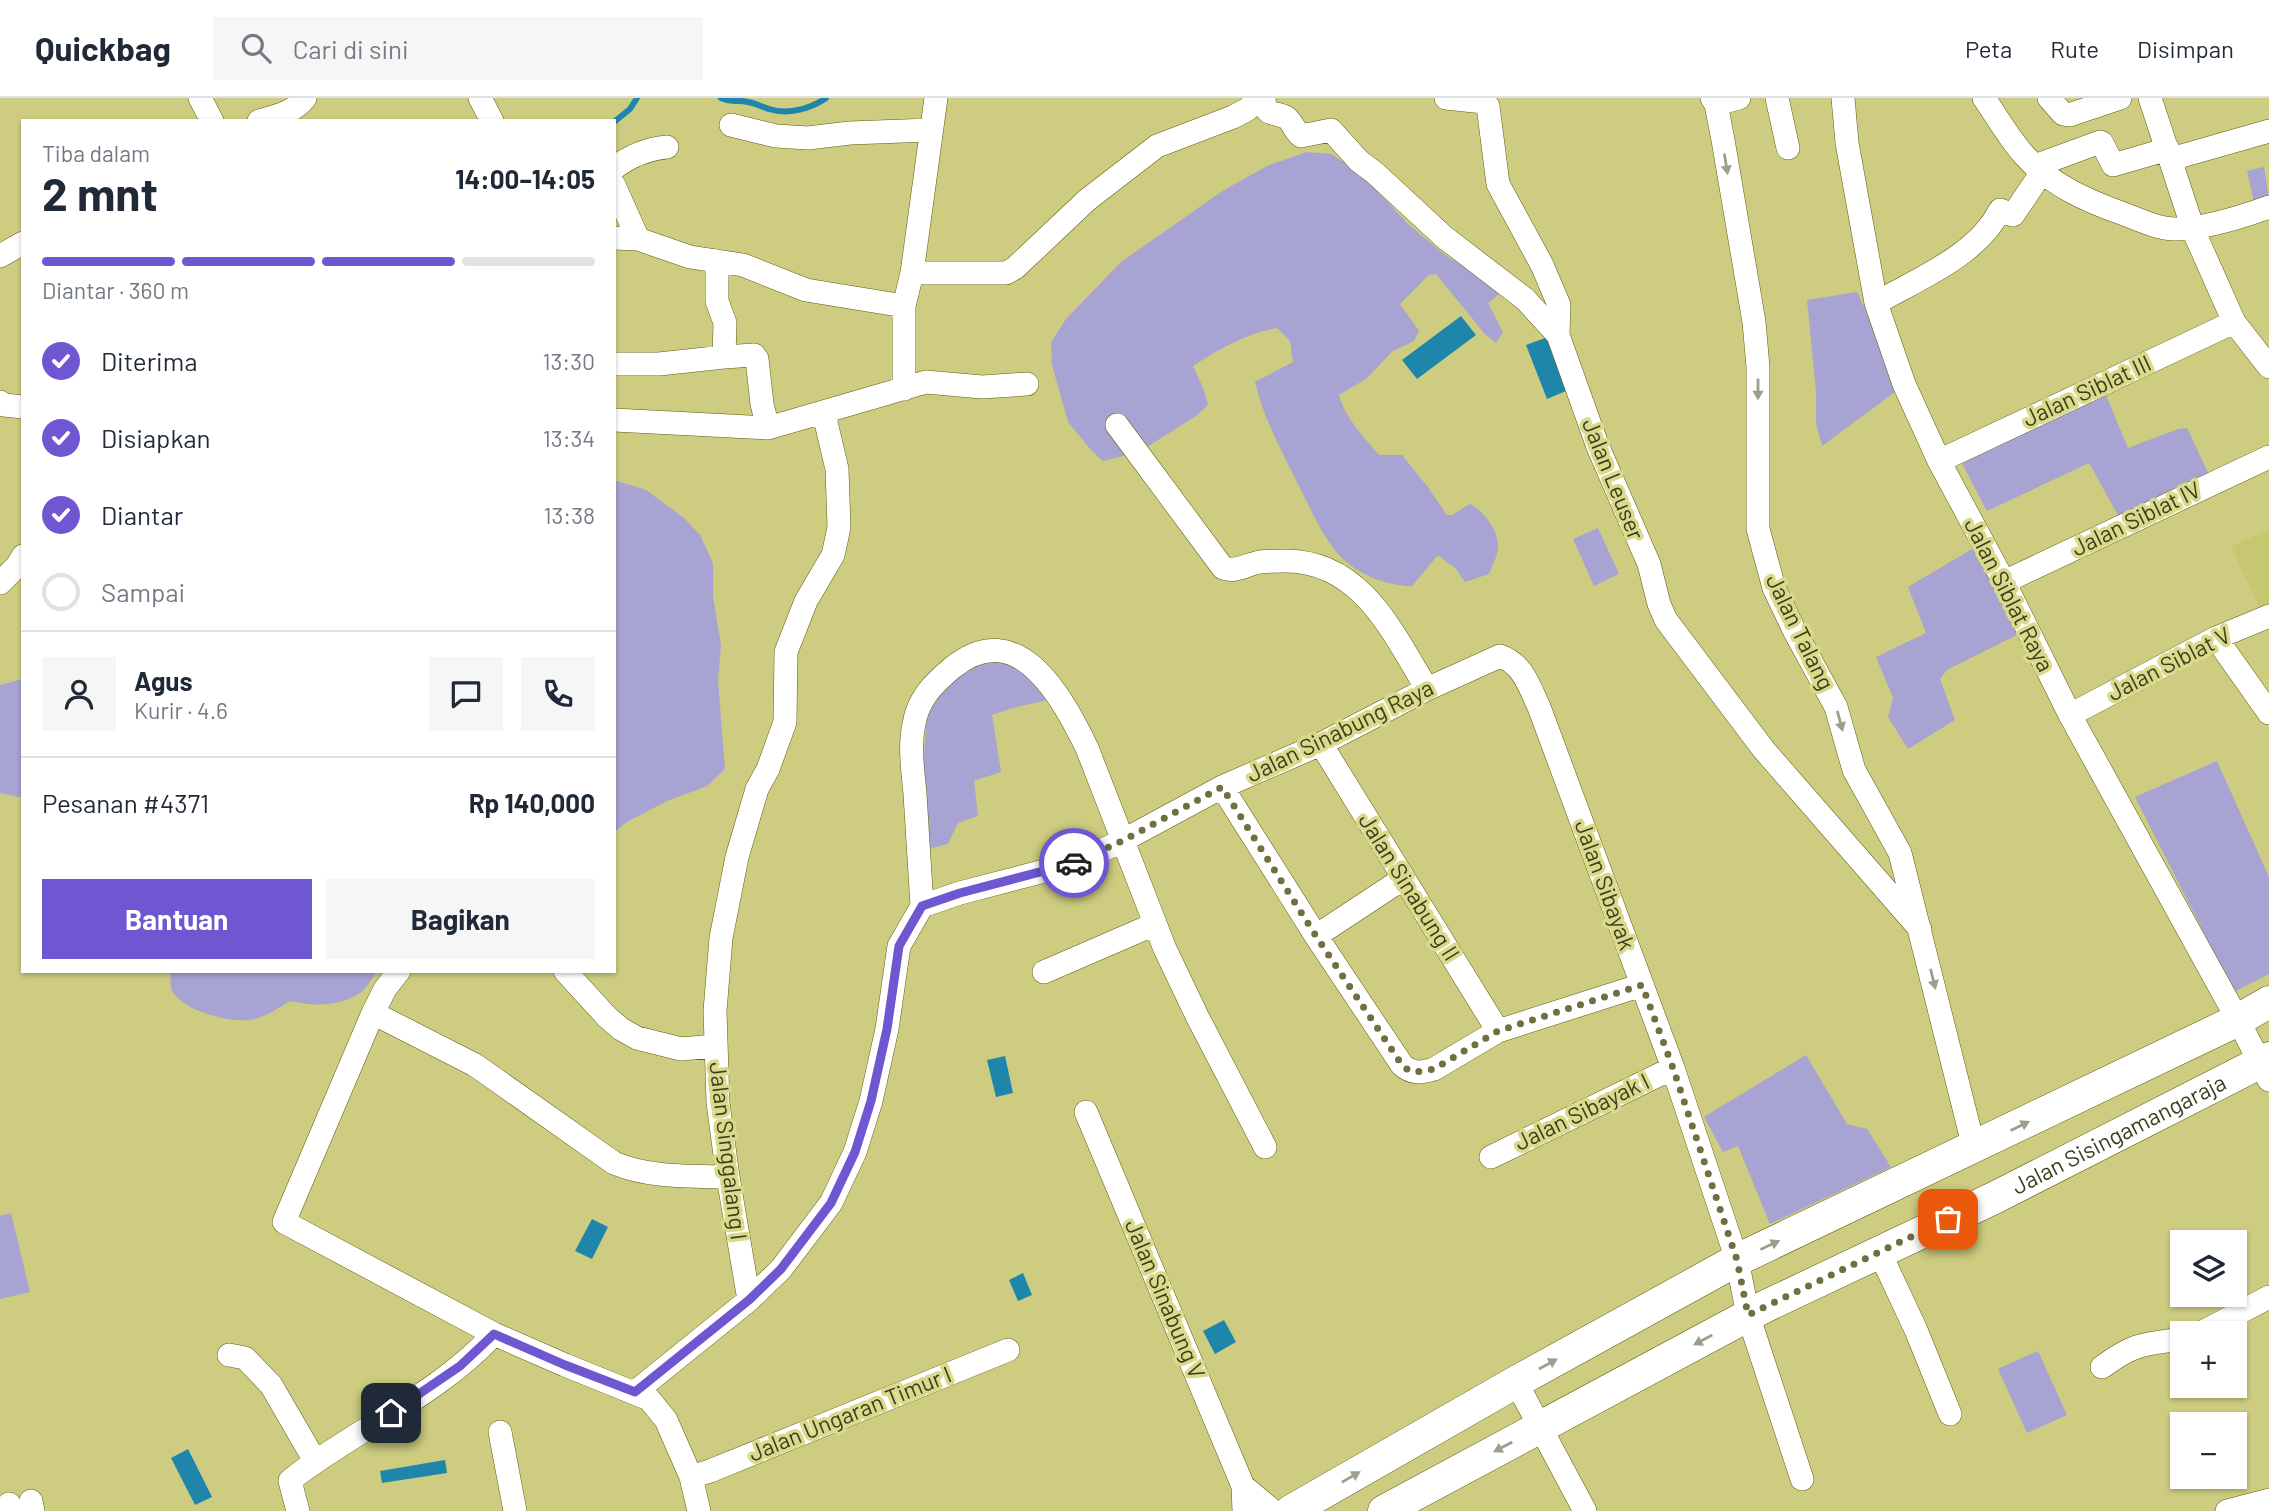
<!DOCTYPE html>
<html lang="id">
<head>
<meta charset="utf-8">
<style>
  body { margin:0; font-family:Barlow,sans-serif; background:#f6f6f7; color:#1f2937; height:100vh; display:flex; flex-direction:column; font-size:26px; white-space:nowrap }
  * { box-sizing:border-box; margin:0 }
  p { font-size:23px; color:#747a83 }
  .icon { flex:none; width:38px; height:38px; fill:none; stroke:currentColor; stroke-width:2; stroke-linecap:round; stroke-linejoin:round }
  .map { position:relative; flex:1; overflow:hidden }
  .drawer { position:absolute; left:21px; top:21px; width:595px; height:854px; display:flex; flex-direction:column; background:#fff; border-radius:0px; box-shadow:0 2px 5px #0004 }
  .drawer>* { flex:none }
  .tools { position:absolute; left:2170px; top:1132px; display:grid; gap:14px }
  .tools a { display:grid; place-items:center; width:77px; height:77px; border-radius:0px; background:#fff; box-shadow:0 2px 5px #0004; font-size:35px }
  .pin { position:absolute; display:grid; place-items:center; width:60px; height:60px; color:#fff; margin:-30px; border-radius:14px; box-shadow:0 4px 10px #0006 }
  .courier { position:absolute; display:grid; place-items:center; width:70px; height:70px; margin:-35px; border:5px solid #6f57d1; border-radius:50%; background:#fff; color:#222; box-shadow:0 2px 9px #0007 }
  .head em { font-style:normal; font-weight:700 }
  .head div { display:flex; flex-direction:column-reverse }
  .head { display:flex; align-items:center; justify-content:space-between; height:119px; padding:0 21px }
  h1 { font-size:46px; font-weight:700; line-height:52px }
  .bar { display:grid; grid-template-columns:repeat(4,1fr); gap:10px 7px; align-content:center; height:84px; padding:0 21px }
  .bar i { height:9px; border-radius:5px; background:#e0e1e3 }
  .bar .active { background:#6f57d1 }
  .bar p { grid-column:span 4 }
  .line { display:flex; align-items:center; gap:18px; padding:0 21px; border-top:2px solid #e0e1e3 }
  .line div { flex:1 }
  .round { display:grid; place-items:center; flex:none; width:74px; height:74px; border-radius:0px; background:#f6f6f7 }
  ol { padding:0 21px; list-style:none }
  li { display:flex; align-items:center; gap:21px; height:77px }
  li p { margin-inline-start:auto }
  li .icon { padding:7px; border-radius:50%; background:#6f57d1; color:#fff; stroke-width:4 }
  li:last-child { color:#747a83 }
  li i { width:38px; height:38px; border:4px solid #e0e1e3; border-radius:50% }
  .action { display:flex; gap:14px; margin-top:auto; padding:14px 21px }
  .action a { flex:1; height:80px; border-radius:0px; background:#6f57d1; color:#fff; font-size:28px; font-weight:700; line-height:80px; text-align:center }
  .action a+a { background:#f6f6f7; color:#1f2937 }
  header { display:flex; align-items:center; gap:42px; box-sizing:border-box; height:98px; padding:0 35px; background:#fff; border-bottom:2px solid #e0e1e3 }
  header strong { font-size:33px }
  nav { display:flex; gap:38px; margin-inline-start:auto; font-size:24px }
  .search { width:490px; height:63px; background:#f6f6f7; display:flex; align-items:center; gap:18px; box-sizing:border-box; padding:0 24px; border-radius:0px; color:#747a83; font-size:26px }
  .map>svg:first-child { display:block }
  .built { fill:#c7c671 }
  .green { fill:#a7a3d3 }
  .water { fill:#1f86ab }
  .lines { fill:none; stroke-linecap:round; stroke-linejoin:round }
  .stream { stroke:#1f86ab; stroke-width:6 }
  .minor-casing { stroke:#605e08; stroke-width:24 }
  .secondary-casing { stroke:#605e08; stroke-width:33 }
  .minor { stroke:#fff; stroke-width:23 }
  .secondary { stroke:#fff; stroke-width:32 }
  .oneway { fill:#9e9e8e }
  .done { stroke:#6f6f40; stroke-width:7; stroke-dasharray:0 12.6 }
  .route { stroke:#6f57d1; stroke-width:9 }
  .labels { text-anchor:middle; stroke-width:7; stroke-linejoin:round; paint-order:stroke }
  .street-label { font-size:23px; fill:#3d3d1d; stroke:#dada8d }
</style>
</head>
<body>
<header>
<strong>Quickbag</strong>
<div class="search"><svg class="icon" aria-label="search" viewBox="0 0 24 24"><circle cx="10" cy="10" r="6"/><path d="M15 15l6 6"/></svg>Cari di sini</div>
<nav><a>Peta</a><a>Rute</a><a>Disimpan</a></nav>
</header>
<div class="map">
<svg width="2269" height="1413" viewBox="0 0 2269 1413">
  <rect width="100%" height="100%" fill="#cdcc80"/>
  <path class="built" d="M2269,431V511L2262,515L2231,449Z"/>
  <path class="green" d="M1307,54L1331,56L1369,80L1377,93L1408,126L1445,157L1464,169L1489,179L1502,194L1488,205L1503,234L1496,245L1484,235L1436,176L1429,177L1400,206L1419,233L1414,243L1393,253L1366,281L1339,297C1345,320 1364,339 1379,357H1402L1427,388L1447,417H1452L1470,406C1484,413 1498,432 1498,448C1498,458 1492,468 1489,476L1465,484L1456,471L1438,457L1412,488C1389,488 1361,478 1343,461C1323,441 1312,413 1299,388C1282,353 1264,322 1255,284L1293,264L1290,243L1277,230C1246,236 1219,251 1193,268L1204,292L1208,307L1196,318L1139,354L1103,363L1091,352L1068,324L1052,267L1051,244L1066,221L1121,164L1224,92L1269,67Z
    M2264,69L2269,101L2254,104L2247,73Z
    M1857,194L1863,207H1872L1885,249L1895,294L1822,348L1816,326V293L1807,202Z
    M2105,295L2128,350L2178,331L2187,330L2210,379L2120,421L2089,365L1987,413L1957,356Z
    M614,382L646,392L684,420L700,437L713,465V498L721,547L718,583L725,671L707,688L667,703L627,724L614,734Z
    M1598,430L1619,476L1594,488L1573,441Z
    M1972,451L2023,534L1947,572L1940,581L1955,622L1908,651L1888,619L1893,600L1876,559L1926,535L1908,489Z
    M976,563H1012L1052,601L1013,610L992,617L1001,674L974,683L978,718L958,725L948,746L924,752L921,713L927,609Z
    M23,581V700L0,695V587Z
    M2217,663L2269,779V876L2234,894L2135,699Z
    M170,873H377C372,880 367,890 360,895C338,909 315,908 290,903C278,910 265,920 250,922C230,925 178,912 171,890C170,885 171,878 170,873Z
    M1806,957L1847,1026L1867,1031L1891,1069L1770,1126L1738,1048L1723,1054L1704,1019Z
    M11,1115L30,1194L0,1201V1118Z
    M2038,1253L2067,1317L2027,1335L1998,1271Z"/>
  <path class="water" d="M1461,218L1476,237L1417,281L1402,262Z
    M1553,237L1573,290L1547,301L1526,247Z
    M1005,958L1013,995L996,999L987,962Z
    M592,1121L608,1129L592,1161L575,1153Z
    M1023,1175L1032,1197L1018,1203L1009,1182Z
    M1224,1222L1236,1244L1215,1256L1203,1233Z
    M188,1351L212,1399L195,1407L171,1360Z
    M445,1362L447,1375L382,1385L380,1373Z"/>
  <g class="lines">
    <path class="stream" d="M721,0C734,6 736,1 748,4C755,5 762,9 769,11C788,17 810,11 826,0
      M614,24L630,11L637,0"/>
    <defs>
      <path id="minor" d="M200,0L212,23
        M480,0L492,23
        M1264,0C1265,21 1274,12 1287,20C1293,25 1295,34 1301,38L1331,32L1359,63L1375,75L1444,139L1525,201L1558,237L1598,349L1649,466L1659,506L1666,522L1764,652L1920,831
        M1446,0L1484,4L1488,8L1498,86L1542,167L1559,207L1558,237
        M1712,0L1716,6L1723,42L1754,224L1758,269V431L1774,490L1795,534L1836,609L1854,672L1900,755L1974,1050
        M1777,0L1788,50
        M1843,0L1847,45L1876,205L1904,286L1939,363L2004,484L2070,617L2238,922L2269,982
        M1984,0C1997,19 2009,40 2024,57C2051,87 2087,103 2124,116C2140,122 2158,131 2175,131C2202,131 2244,118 2269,109
        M2049,0L2063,16L2069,17L2120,0
        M2150,0L2194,134L2234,224L2269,269
        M1716,6L1739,0
        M259,23C277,18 293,15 305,0
        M731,27L776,38L808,40L850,35L930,32
        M2171,61L2269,33
        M2035,68L2100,44L2102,45L2113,67L2168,51
        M614,70C630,58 646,51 667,49
        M614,87L638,141
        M614,140L638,141L690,159L743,167L806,192L904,208
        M0,158L23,145
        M717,163V203L725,225L724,259L754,257L757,261L762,306L768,330L926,284L982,289L1027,286
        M912,175H1006L1015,170L1087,102L1157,48L1233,19L1248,11L1258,0
        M1876,205C1918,181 1978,157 2000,112L2013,117L2042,74
        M614,266H659L724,259
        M904,291V208L912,175L936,0
        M0,304L4,307L23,309
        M614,322L768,330
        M1117,327L1223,470C1235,475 1248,466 1260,464C1268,463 1278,463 1287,463C1362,464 1393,535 1427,591
        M1939,363L2234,224
        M2004,484L2269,359
        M0,485L17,468L23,458
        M2216,540L2269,615
        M2070,617L2216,540L2269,518
        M1321,646L1498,933
        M1222,689L1316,838L1402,967C1412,976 1421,975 1434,971L1498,933L1642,887
        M922,808C920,771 917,733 915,696C913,673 909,649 914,626C918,601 933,586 952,570C1018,516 1062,599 1087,650L1165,851L1197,918L1265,1049
        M1316,838L1404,780
        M399,873L385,891L373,915L284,1124L494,1236L565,1267L649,1301L666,1322L691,1379L699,1413
        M565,873L607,919L621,931L637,940L681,951L715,948
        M1044,874L1155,826
        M373,915L475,967L614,1065C649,1080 691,1078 728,1079
        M1086,1014L1243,1388L1244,1413
        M1491,1059L1673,970
        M1879,1153L1916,1232L1950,1316
        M749,1202L728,1079L718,1005L715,913L721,840L737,759L757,691L768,671L785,624L786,554L806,503L833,457L837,439L839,429L837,371L824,316
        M2199,1236L2269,1199
        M229,1257L245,1260L271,1287L315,1363
        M2102,1269C2135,1245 2144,1246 2182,1241
        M1516,1284L1585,1413
        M635,1294L749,1202L781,1171L831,1105L855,1054L871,1003L887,931L899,848L922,808L960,795L1075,765L1122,743L1222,689L1321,646L1427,591L1500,558C1523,566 1529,588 1539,609L1673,970L1737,1162L1748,1217L1802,1381
        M500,1334L515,1413
        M691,1379L710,1373L1008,1252
        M1243,1388L1273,1413
        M31,1403L33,1413
        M9,1406L10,1413
        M298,1413L290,1383L293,1380C358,1330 438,1297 494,1236
        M2227,1413L2269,1402"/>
      <g id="secondary">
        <path d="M1291,1413L1516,1284L1737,1162L2238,922L2269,904"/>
        <path id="s1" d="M1384,1413L1764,1209L1994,1100L2269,960"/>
      </g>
    </defs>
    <use href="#minor" class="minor-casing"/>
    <use href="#secondary" class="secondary-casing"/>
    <use href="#minor" class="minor"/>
    <use href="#secondary" class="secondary"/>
  </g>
  <defs><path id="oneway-solid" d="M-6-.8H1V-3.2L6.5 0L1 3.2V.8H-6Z" transform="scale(1.75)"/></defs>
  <g class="oneway">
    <use href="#oneway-solid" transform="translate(1726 66) rotate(81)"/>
    <use href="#oneway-solid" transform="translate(1758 291) rotate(90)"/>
    <use href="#oneway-solid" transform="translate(1840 623) rotate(75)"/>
    <use href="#oneway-solid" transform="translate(1933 881) rotate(76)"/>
    <use href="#oneway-solid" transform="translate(2020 1028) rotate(-26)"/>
    <use href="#oneway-solid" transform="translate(1770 1147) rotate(-25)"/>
    <use href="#oneway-solid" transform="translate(1703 1242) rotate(152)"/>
    <use href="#oneway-solid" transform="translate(1548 1266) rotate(-29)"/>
    <use href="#oneway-solid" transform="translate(1503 1349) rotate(152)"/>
    <use href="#oneway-solid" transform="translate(1351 1379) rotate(-30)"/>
  </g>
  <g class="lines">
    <path class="done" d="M1074,765L1122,743L1222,689L1316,838L1402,967L1408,972L1415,974L1434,971L1498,933L1642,887L1673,970L1737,1162L1748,1217L1948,1121"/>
    <path class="route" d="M391,1315L460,1268L494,1236L565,1267L635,1294L749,1202L781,1171L831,1105L855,1054L871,1003L887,931L899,848L922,808L960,795L1074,765"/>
  </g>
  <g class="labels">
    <g class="street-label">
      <text transform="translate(2087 293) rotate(-25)" y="8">Jalan Siblat III</text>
      <text transform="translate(1613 381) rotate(68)" y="8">Jalan Leuser</text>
      <text transform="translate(2136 421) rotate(-26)" y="8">Jalan Siblat IV</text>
      <text transform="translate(2009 497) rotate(63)" y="8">Jalan Siblat Raya</text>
      <text transform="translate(1800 534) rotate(64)" y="8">Jalan Talang</text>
      <text transform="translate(2169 566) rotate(-27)" y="8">Jalan Siblat V</text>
      <text transform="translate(1340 633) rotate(-26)" y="8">Jalan Sinabung Raya</text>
      <text transform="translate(1605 787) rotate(70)" y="8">Jalan Sibayak</text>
      <text transform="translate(1409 789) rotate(58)" y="8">Jalan Sinabung II</text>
      <text transform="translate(1582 1014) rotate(-26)" y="8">Jalan Sibayak I</text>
      <text dy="8" stroke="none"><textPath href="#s1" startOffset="826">Jalan Sisingamangaraja</textPath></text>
      <text transform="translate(728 1053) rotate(83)" y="8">Jalan Singgalang I</text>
      <text transform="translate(1165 1201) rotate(67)" y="8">Jalan Sinabung V</text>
      <text transform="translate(850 1316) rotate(-22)" y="8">Jalan Ungaran Timur I</text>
    </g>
  </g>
</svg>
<div class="tools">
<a><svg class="icon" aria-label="layers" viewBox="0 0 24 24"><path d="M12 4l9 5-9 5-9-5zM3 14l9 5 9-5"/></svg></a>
<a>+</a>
<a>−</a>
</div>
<div class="pin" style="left:1948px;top:1121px;background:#ea580c"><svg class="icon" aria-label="bag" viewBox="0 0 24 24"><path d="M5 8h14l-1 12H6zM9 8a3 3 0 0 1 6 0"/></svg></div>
<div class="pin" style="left:391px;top:1315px;background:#1f2937"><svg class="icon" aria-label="home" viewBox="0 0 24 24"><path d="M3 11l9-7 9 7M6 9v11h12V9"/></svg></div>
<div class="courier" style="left:1074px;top:765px"><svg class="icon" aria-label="car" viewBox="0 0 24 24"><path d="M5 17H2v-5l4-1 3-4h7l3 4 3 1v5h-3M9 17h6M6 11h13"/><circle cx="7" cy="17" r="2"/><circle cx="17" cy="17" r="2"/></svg></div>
<section class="drawer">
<div class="head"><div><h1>2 mnt</h1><p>Tiba dalam</p></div><em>14:00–14:05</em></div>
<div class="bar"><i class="active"></i><i class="active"></i><i class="active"></i><i></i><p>Diantar · 360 m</p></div>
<ol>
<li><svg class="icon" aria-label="check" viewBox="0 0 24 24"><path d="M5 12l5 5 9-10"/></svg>Diterima<p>13:30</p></li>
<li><svg class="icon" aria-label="check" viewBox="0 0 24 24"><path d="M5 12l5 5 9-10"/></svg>Disiapkan<p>13:34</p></li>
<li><svg class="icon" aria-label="check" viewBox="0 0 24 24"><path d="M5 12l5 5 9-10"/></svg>Diantar<p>13:38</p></li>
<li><i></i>Sampai</li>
</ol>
<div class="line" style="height:126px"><a class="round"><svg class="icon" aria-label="person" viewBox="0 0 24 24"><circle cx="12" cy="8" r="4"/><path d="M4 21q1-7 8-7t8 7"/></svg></a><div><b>Agus</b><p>Kurir · 4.6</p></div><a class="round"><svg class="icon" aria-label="chat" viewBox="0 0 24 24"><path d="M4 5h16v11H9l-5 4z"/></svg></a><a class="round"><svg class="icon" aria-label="phone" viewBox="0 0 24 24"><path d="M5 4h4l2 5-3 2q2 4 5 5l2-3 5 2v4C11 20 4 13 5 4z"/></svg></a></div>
<div class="line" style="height:91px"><div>Pesanan #4371</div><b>Rp 140,000</b></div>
<div class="action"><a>Bantuan</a><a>Bagikan</a></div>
</section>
</div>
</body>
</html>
